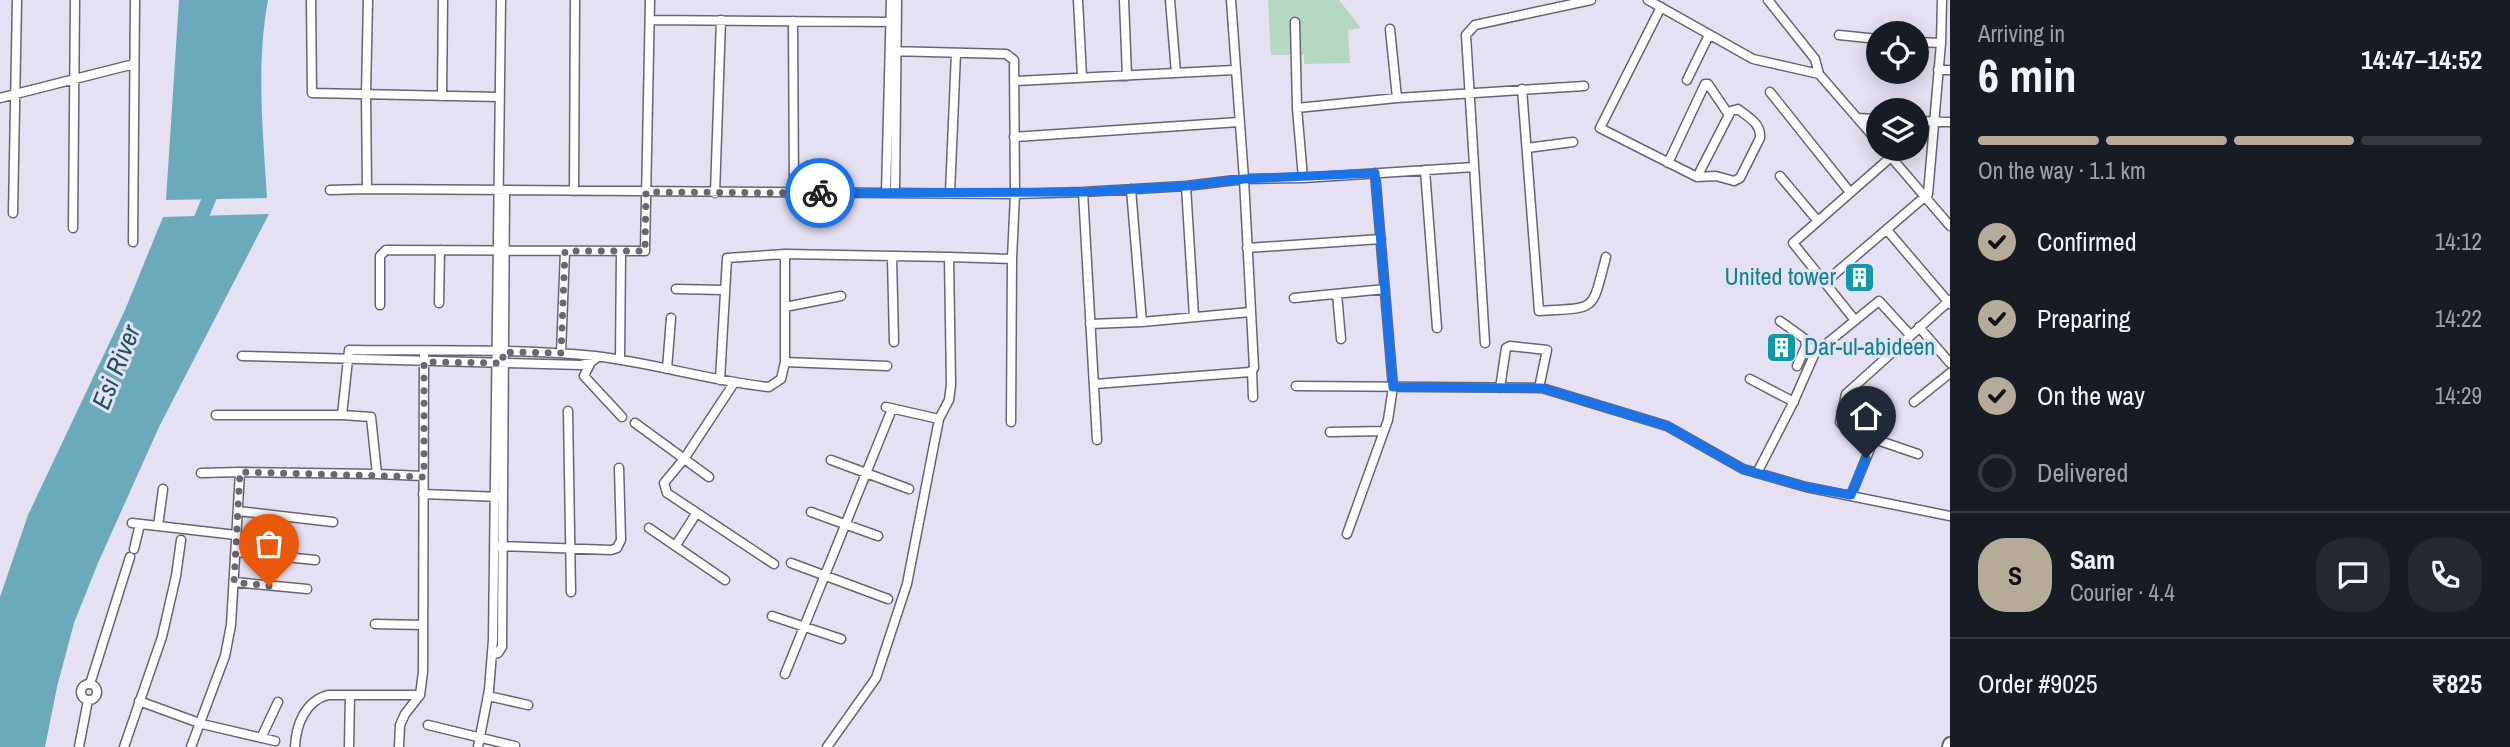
<!DOCTYPE html>
<html lang="en">
<head>
<meta charset="utf-8">
<style>
  body { margin:0; font-family:"Archivo Narrow",sans-serif; background:#242831; color:#f1f3f6; height:100vh; display:flex; flex-direction:column; font-size:26px; white-space:nowrap }
  * { box-sizing:border-box; margin:0 }
  p { font-size:23px; color:#9ea1a6 }
  .icon { flex:none; width:38px; height:38px; fill:none; stroke:currentColor; stroke-width:2; stroke-linecap:round; stroke-linejoin:round }
  .map { position:relative; flex:1; overflow:hidden }
  .sheet { display:flex; flex-direction:column; background:#171b24; width:560px }
  .sheet>* { flex:none }
  .buttons { position:absolute; left:1866px; top:21px; display:grid; gap:14px }
  .buttons a { display:grid; place-items:center; width:63px; height:63px; border-radius:50%; background:#171b24; box-shadow:0 4px 18px #0003; font-size:35px }
  .pin { position:absolute; display:grid; place-items:center; width:60px; height:60px; color:#fff; margin:-72px -30px; border-radius:50% 50% 50% 0; rotate:-45deg; box-shadow:0 0 7px #0007 }
  .pin .icon { rotate:45deg }
  .courier { position:absolute; display:grid; place-items:center; width:70px; height:70px; margin:-35px; border:5px solid #1a73e8; border-radius:50%; background:#fff; color:#222; box-shadow:0 2px 9px #0007 }
  .head em { font-style:normal; font-weight:800 }
  .head div { display:flex; flex-direction:column-reverse }
  .head { display:flex; align-items:center; justify-content:space-between; height:119px; padding:0 28px }
  h1 { font-size:46px; font-weight:800; line-height:52px }
  .bar { display:grid; grid-template-columns:repeat(4,1fr); gap:10px 7px; align-content:center; height:84px; padding:0 28px }
  .bar i { height:9px; border-radius:5px; background:#363941 }
  .bar .current { background:#b5ab98 }
  .bar p { grid-column:span 4 }
  .line { display:flex; align-items:center; gap:18px; padding:0 28px; border-top:2px solid #363941 }
  .line div { flex:1 }
  .round { display:grid; place-items:center; flex:none; width:74px; height:74px; border-radius:28px; background:#242831 }
  ol { padding:0 28px; list-style:none }
  li { display:flex; align-items:center; gap:21px; height:77px }
  li p { margin-inline-start:auto }
  li .icon { padding:7px; border-radius:50%; background:#b5ab98; color:#111; stroke-width:4 }
  li:last-child { color:#9ea1a6 }
  li i { width:38px; height:38px; border:4px solid #363941; border-radius:50% }
  main { display:flex; flex:1; min-height:0 }
  .map>svg:first-child { display:block }
  .green { fill:#b3d7c0 }
  .water { fill:#6aaaba }
  .lines { fill:none; stroke-linecap:round; stroke-linejoin:round }
  .river { stroke:#6aaaba; stroke-width:14 }
  .street-casing { stroke:#696474; stroke-width:11 }
  .primary-casing { stroke:#696474; stroke-width:16 }
  .street { stroke:#fff; stroke-width:8 }
  .primary { stroke:#fff; stroke-width:12 }
  .done { stroke:#6a6771; stroke-width:7; stroke-dasharray:0 12.6 }
  .route { stroke:#1a73e8; stroke-width:9 }
  .labels { text-anchor:middle; stroke-width:6; stroke-linejoin:round; paint-order:stroke }
  .culture-label { font-size:24px; fill:#0d838f; stroke:#e6e1f2; text-anchor:end }
  .water-label { font-size:26px; font-style:italic; fill:#1b525e; stroke:#e6e1f2 }
</style>
</head>
<body>
<main>
<div class="map">
<svg width="1950" height="747" viewBox="0 0 1950 747">
  <rect width="100%" height="100%" fill="#e6e1f2"/>
  <path class="green" d="M1268,0H1339L1361,28L1348,30L1350,63L1304,64V55H1271Z"/>
  <path class="water" d="M179,0H268C256,65 263,132 267,198L166,200Z
    M269,214L159,427L98,563L74,623L57,687L45,747H0V597L28,515L125,310L163,217Z"/>
  <g class="lines">
    <path class="river" d="M195,233L215,184"/>
    <defs>
      <path id="street" d="M311,0L312,93L499,97
        M1078,0L1082,77
        M1124,0L1127,76
        M1170,0L1176,73
        M1648,0L1753,59L1819,74L1878,142
        M1768,0L1815,59L1819,74
        M1661,7L1600,128L1697,177L1716,176L1734,181L1740,178L1760,138C1761,123 1749,118 1738,109L1731,111L1697,177
        M650,20L897,22
        M793,21L794,193
        M1295,22L1297,108L1303,178
        M1839,35L1878,39
        M1916,42L1941,43
        M890,51L1006,54L1014,60L1015,194L1012,259L1011,422
        M1938,70H1950
        M1687,80L1709,35
        M1014,81L1234,70
        M1522,89L1539,311C1597,307 1591,314 1606,257
        M1770,92L1849,191
        M442,96L443,0
        M0,98L134,64
        M1397,98L1584,86
        M1297,108L1397,98L1390,29
        M1857,118L1878,119
        M1916,121L1950,122
        M1014,137L1239,122
        M1527,148L1573,142
        M1884,149L1950,226
        M1668,163L1705,84H1708L1729,115
        M1425,170L1437,328
        M1780,176L1817,220
        M1186,186L1194,316
        M367,189L366,94L368,0
        M1131,189L1142,322
        M330,190L367,189L1015,194L1083,192L1186,186L1244,179L1303,178L1474,167
        M574,191L575,0
        M1083,192L1097,440
        M715,193L721,20
        M886,193L891,0
        M895,193L897,0
        M950,193L956,53
        M13,213L17,0
        M73,228L75,0
        M1887,230L1950,304
        M133,242L135,0
        M1247,248L1381,239
        M785,254V362L887,366
        M892,257L894,342
        M1824,283L1928,194L1941,43L1942,0
        M676,289L724,290
        M1337,294L1341,339
        M1294,298L1385,289
        M439,303L440,250
        M380,305V256L386,250L645,251L650,0
        M785,307L841,296
        M1854,319L1793,243L1891,157
        M1780,321L1805,339L1806,346L1817,352
        M1090,324L1142,322L1250,312
        M1919,327L1950,363
        M1485,343L1466,35L1475,25L1591,0
        M561,353L565,251
        M242,356L581,365L591,362L598,357
        M620,360L621,252
        M591,362L584,376L622,417
        M1797,366L1806,346
        M667,369L671,318
        M1252,371L1253,397
        M1750,379L1794,402
        M720,380L727,258L785,254L949,257
        M734,383L684,459L664,483L667,493L774,564
        M1095,384L1250,372L1254,368L1244,179L1231,0
        M1296,386L1542,388L1667,426L1743,469L1806,487L1950,516
        M1500,388L1506,348L1510,346L1547,350L1539,388
        M1914,402L1950,373
        M568,411L571,592
        M216,415H342
        M939,419L949,400L951,385L949,257L1012,259
        M635,423L709,477
        M1330,432L1384,431
        M1918,454L1874,439L1843,425L1840,422L1846,394L1950,300
        M831,460L909,489
        M201,473L240,472
        M1757,473L1793,403L1815,353L1879,301L1910,335
        M423,476L377,474L371,417L342,415L349,350C431,351 514,348 595,356C654,363 711,381 769,387L781,379L785,362
        M423,494L501,497
        M1851,495L1874,439
        M238,511L333,522
        M811,512L878,536
        M132,523L236,535
        M158,526L163,489
        M649,528L725,580
        M1347,534L1388,420L1393,387L1375,173
        M676,545L696,514
        M498,546L611,550L617,548L621,540L619,468
        M134,549L140,524
        M236,552L315,560
        M791,563L888,599
        M234,582L307,589
        M772,616L841,639
        M375,624L423,625
        M492,655L498,653L502,647L505,190
        M785,674L892,409
        M90,684L130,557
        M81 692a8 8 0 1 1 16 0a8 8 0 1 1-16 0Z
        M488,696L528,705
        M139,701L202,724L275,741
        M428,725L515,746
        M261,738L278,702
        M79,747L88,700
        M124,747L162,637L176,576L181,540
        M191,747L225,656L231,625L240,472L377,474
        M295,747C296,725 305,701 328,695H420
        M349,747L350,695
        M399,747L400,725L405,714L420,695L423,672L424,351
        M478,747L489,690L493,640L501,0
        M827,747L876,678L907,584L939,419L886,407"/>
      <path id="primary" d="M1949,747L1950,744"/>
    </defs>
    <use href="#street" class="street-casing"/>
    <use href="#primary" class="primary-casing"/>
    <use href="#street" class="street"/>
    <use href="#primary" class="primary"/>
  </g>
  <g class="lines">
    <path class="done" d="M269,586L234,582L240,472L424,477V362L503,363V352L561,353L565,251H645L646,192L820,193"/>
    <path class="route" d="M820,193L1083,192L1186,186L1244,179L1375,173L1393,387L1542,388L1667,426L1743,469L1806,487L1851,495L1866,458"/>
  </g>
  <defs>
    <symbol id="building-square" viewBox="-11 -11 22 22"><rect x="-9" y="-9" width="18" height="18" rx="4" fill="#0f9aa8" stroke="#e6e1f2"/><path d="M-4-6H4V6H1V3H-1V6H-4ZM-2.5-4.3h1.7v1.8h-1.7ZM.8-4.3h1.7v1.8H.8ZM-2.5-1h1.7V.8h-1.7ZM.8-1h1.7V.8H.8Z" fill="#fff"/></symbol>
  </defs>
  <g fill-rule="evenodd">
    <use href="#building-square" x="1842" y="260" width="35" height="35"/>
    <use href="#building-square" x="1764" y="330" width="35" height="35"/>
  </g>
  <g class="labels">
    <g class="culture-label">
      <text x="1836" y="285">United tower</text>
      <text x="1804" y="355" text-anchor="start">Dar-ul-abideen</text>
    </g>
    <g class="water-label">
      <text transform="translate(116 367) rotate(-68)" y="9">Esi River</text>
    </g>
  </g>
</svg>
<div class="buttons">
<a><svg class="icon" aria-label="locate" viewBox="0 0 24 24"><circle cx="12" cy="12" r="6"/><path d="M12 2v4M12 18v4M2 12h4M18 12h4"/></svg></a>
<a><svg class="icon" aria-label="layers" viewBox="0 0 24 24"><path d="M12 4l9 5-9 5-9-5zM3 14l9 5 9-5"/></svg></a>
</div>
<div class="pin" style="left:269px;top:586px;background:#ea580c"><svg class="icon" aria-label="bag" viewBox="0 0 24 24"><path d="M5 8h14l-1 12H6zM9 8a3 3 0 0 1 6 0"/></svg></div>
<div class="pin" style="left:1866px;top:458px;background:#1f2937"><svg class="icon" aria-label="home" viewBox="0 0 24 24"><path d="M3 11l9-7 9 7M6 9v11h12V9"/></svg></div>
<div class="courier" style="left:820px;top:193px"><svg class="icon" aria-label="bike" viewBox="0 0 24 24"><circle cx="6" cy="16" r="4"/><circle cx="18" cy="16" r="4"/><path d="M6 16l4-8h5l3 8M10 8l3 8H6M13 5h3"/></svg></div>
</div>
<section class="sheet">
<div class="head"><div><h1>6 min</h1><p>Arriving in</p></div><em>14:47–14:52</em></div>
<div class="bar"><i class="current"></i><i class="current"></i><i class="current"></i><i></i><p>On the way · 1.1 km</p></div>
<ol>
<li><svg class="icon" aria-label="check" viewBox="0 0 24 24"><path d="M5 12l5 5 9-10"/></svg>Confirmed<p>14:12</p></li>
<li><svg class="icon" aria-label="check" viewBox="0 0 24 24"><path d="M5 12l5 5 9-10"/></svg>Preparing<p>14:22</p></li>
<li><svg class="icon" aria-label="check" viewBox="0 0 24 24"><path d="M5 12l5 5 9-10"/></svg>On the way<p>14:29</p></li>
<li><i></i>Delivered</li>
</ol>
<div class="line" style="height:126px"><b class="round" style="background:#b5ab98;color:#111">S</b><div><b>Sam</b><p>Courier · 4.4</p></div><a class="round"><svg class="icon" aria-label="chat" viewBox="0 0 24 24"><path d="M4 5h16v11H9l-5 4z"/></svg></a><a class="round"><svg class="icon" aria-label="phone" viewBox="0 0 24 24"><path d="M5 4h4l2 5-3 2q2 4 5 5l2-3 5 2v4C11 20 4 13 5 4z"/></svg></a></div>
<div class="line" style="height:91px"><div>Order #9025</div><b>₹825</b></div>
</section>
</main>
</body>
</html>
